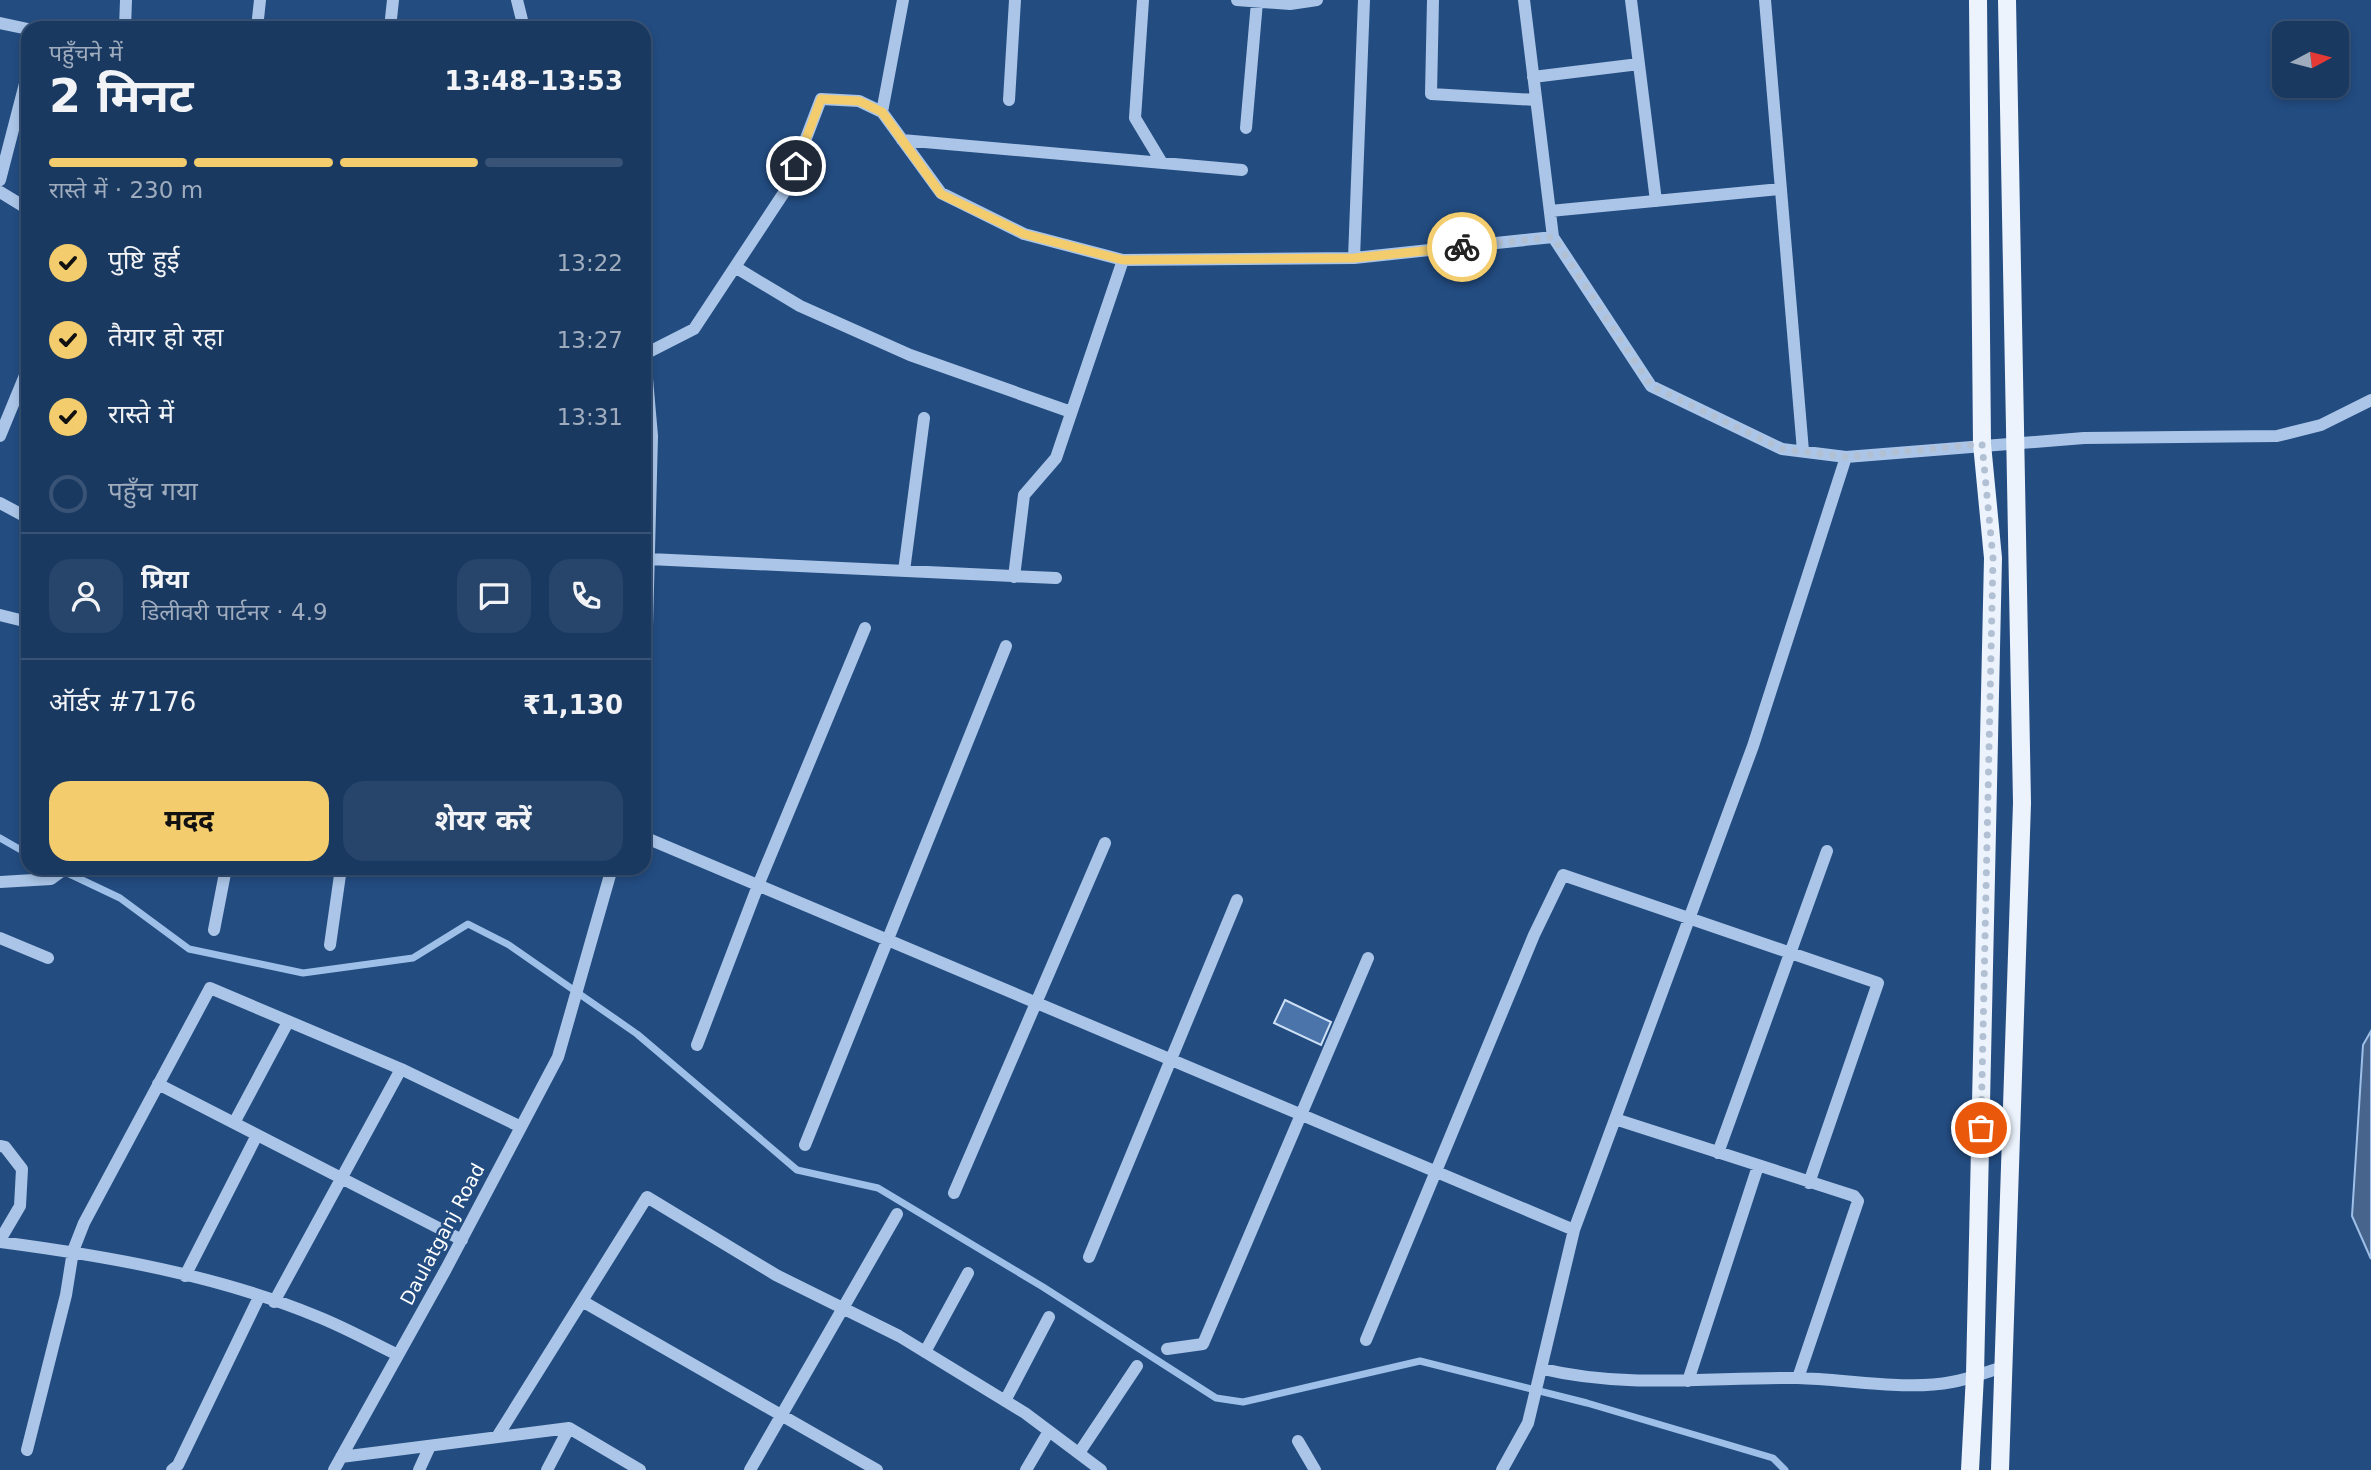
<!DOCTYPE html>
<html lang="hi">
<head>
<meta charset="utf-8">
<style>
  body { margin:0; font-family:"DejaVu Sans","Noto Sans Devanagari",sans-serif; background:#27446a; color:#f1f3f6; height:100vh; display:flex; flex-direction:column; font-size:26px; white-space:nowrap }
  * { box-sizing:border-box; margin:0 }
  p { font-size:23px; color:#9facbd }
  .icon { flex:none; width:38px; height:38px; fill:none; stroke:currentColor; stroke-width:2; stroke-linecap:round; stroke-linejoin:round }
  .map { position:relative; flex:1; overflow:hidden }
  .sheet { position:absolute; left:21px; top:21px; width:630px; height:854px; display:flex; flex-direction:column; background:#1a3961; border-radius:21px; box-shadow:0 4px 10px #0003,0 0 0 2px #385376 }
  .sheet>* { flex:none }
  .needle { width:46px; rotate:83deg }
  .buttons { position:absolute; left:2272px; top:21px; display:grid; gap:14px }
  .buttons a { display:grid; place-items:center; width:77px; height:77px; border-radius:14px; background:#1a3961; box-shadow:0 4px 10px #0003,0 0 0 2px #385376; font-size:35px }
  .pin { position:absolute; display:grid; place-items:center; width:60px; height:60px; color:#fff; margin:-30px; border:4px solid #fff; border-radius:50%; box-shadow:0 2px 7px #0007 }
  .courier { position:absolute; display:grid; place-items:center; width:70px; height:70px; margin:-35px; border:5px solid #f2cc6d; border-radius:50%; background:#fff; color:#222; box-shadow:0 2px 9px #0007 }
  .head em { font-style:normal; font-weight:700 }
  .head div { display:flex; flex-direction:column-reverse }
  .head { display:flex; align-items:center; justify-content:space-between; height:119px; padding:0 28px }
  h1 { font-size:46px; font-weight:700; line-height:52px }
  .bar { display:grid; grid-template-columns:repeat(4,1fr); gap:10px 7px; align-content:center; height:84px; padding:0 28px }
  .bar i { height:9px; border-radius:5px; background:#385376 }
  .bar .active { background:#f2cc6d }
  .bar p { grid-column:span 4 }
  .line { display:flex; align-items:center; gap:18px; padding:0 28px; border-top:2px solid #385376 }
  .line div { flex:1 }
  .round { display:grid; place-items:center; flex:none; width:74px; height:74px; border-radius:21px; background:#27446a }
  ol { padding:0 28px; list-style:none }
  li { display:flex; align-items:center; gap:21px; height:77px }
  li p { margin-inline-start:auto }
  li .icon { padding:7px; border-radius:50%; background:#f2cc6d; color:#111; stroke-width:4 }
  li:last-child { color:#9facbd }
  li i { width:38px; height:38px; border:4px solid #385376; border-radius:50% }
  .action { display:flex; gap:14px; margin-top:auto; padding:14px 28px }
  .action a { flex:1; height:80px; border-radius:21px; background:#f2cc6d; color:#111; font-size:28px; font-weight:700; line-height:80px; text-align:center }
  .action a+a { background:#27446a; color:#f1f3f6 }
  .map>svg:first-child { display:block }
  .water { fill:#47658c; stroke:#9ec0e8; stroke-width:2 }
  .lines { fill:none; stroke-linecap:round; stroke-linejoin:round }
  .stream { stroke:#9ec0e8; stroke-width:7 }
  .building { fill:#4b75aa; stroke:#cee0f6; stroke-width:2 }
  .minor { stroke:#aac5e7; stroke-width:12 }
  .major { stroke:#ecf3fd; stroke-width:18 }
  .done { stroke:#b2c0d3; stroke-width:7; stroke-dasharray:0 12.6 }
  .route { stroke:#f2cc6d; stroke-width:9 }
  .labels { text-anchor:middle; stroke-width:5; stroke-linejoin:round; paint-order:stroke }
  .street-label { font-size:19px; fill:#fff; stroke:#234c81 }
</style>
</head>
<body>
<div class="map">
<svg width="2371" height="1470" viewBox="0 0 2371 1470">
  <rect width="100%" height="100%" fill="#234c81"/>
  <path class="water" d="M2371,1031V1259L2352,1216L2363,1045Z"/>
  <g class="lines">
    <path class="stream" d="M0,838L28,854
      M61,870L120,898L189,949L303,973L413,958L468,924L509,945L637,1034L797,1170L878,1188L1043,1287L1216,1398L1243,1402L1420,1361L1587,1403L1773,1458L1785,1470"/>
  </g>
  <path class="building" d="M1285,1000L1331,1022L1321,1045L1274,1023Z"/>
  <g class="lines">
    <path class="minor" d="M517,0L524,28
      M1143,0L1135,118L1162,163
      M1237,0L1290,4L1317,0
      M1433,0L1431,94L1536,100
      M1524,0L1553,237L1651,386L1782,449L1846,457
      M1631,0L1656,201
      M1765,0L1803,451
      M0,23L28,29
      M125,28L126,0
      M257,28L260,0
      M390,28L393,0
      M1533,77L1639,64
      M1009,100L1015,0
      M882,112L903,0
      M1246,128L1257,2
      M902,140L1242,170
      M0,180L28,72
      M0,192L28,209
      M1550,211L1781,189
      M1354,258L1364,0
      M735,267L800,306L910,355L1071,412
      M644,344L652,436L644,740
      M645,354L694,329L787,188L821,99L859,101L882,112L941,193L1024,234L1123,260L1354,258L1553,237
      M0,436L28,368
      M0,503L28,518
      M649,559L1056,578
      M904,571L924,418
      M1014,577L1024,495L1056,458L1123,260
      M0,615L28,622
      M644,837L1574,1230
      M0,882L51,879L66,868
      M214,930L226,868
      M0,938L48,958
      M330,945L341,868
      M697,1045L759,883L865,628
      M158,1084L462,1240
      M1615,1119L1854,1196L1858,1201L1798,1378
      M234,1123L288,1022
      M805,1145L1006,646
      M0,1146L5,1147L22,1169L20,1206L0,1240
      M1718,1153L1827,851
      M954,1193L1105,843
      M0,1242C106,1256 217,1275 316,1316C344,1327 371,1342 398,1355
      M1089,1257L1237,900
      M185,1276L257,1135
      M582,1301L877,1470
      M274,1302L401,1069
      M1366,1340L1534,935L1563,875L1878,983L1809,1183
      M1167,1349L1203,1344L1368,958
      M925,1352L968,1273
      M1543,1369C1626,1389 1713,1377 1798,1378C1845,1379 1906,1391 1952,1382C1969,1379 1986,1372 2003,1367
      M1688,1381L1758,1166
      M1005,1401L1049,1317
      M497,1437L647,1197L776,1275L899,1336L1025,1413L1101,1470
      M1298,1441L1315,1470
      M27,1450L66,1295L73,1251L84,1223L210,988L401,1069L521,1127
      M1079,1453L1137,1366
      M341,1457L569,1428L640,1470
      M172,1470L178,1465L259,1297
      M334,1470L446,1269L558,1057L612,868
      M419,1470L430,1446
      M547,1470L569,1428
      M750,1470L897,1214
      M1026,1470L1049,1431
      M1502,1470L1528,1423L1574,1230L1753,746L1846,457L2084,438L2277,436L2321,425L2371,400"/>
    <path class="major" d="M1970,1470L1975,1375L1993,558L1982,444L1978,0
      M2000,1470L2022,803L2007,0"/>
  </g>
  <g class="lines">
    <path class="done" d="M1462,247L1553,237L1651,386L1782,449L1846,457L1982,444L1993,558L1981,1128"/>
    <path class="route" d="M796,166L821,99L859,101L882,112L941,194L1024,234L1123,260L1354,258L1462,247"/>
  </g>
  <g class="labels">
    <g class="street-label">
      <text transform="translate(442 1234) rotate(-62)" y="7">Daulatganj Road</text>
    </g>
  </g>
</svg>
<div class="buttons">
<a><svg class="needle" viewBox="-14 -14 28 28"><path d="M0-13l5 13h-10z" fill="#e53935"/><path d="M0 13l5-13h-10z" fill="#9facbd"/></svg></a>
</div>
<div class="pin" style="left:1981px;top:1128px;background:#ea580c"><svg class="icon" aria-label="bag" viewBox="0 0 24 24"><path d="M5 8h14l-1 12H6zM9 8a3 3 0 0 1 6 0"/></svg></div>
<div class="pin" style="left:796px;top:166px;background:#1f2937"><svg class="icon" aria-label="home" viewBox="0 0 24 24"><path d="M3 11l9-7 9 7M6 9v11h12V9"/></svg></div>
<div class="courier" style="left:1462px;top:247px"><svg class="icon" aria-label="bike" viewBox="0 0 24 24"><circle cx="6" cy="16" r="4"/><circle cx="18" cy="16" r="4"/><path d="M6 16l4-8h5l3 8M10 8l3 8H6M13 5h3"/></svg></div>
<section class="sheet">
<div class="head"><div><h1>2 मिनट</h1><p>पहुँचने में</p></div><em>13:48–13:53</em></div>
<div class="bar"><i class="active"></i><i class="active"></i><i class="active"></i><i></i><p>रास्ते में · 230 m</p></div>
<ol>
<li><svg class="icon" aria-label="check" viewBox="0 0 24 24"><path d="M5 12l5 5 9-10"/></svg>पुष्टि हुई<p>13:22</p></li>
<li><svg class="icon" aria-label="check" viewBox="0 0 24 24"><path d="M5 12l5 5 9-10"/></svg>तैयार हो रहा<p>13:27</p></li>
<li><svg class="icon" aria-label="check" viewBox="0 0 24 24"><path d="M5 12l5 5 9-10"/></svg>रास्ते में<p>13:31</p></li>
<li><i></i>पहुँच गया</li>
</ol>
<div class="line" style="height:126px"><a class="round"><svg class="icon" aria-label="person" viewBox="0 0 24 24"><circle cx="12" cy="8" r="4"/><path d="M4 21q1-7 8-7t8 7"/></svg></a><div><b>प्रिया</b><p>डिलीवरी पार्टनर · 4.9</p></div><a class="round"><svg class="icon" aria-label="chat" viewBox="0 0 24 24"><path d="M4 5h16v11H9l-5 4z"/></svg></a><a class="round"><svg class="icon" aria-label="phone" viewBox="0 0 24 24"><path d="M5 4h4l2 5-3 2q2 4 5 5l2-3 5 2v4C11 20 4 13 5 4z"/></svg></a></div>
<div class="line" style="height:91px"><div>ऑर्डर #7176</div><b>₹1,130</b></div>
<div class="action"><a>मदद</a><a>शेयर करें</a></div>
</section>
</div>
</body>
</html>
